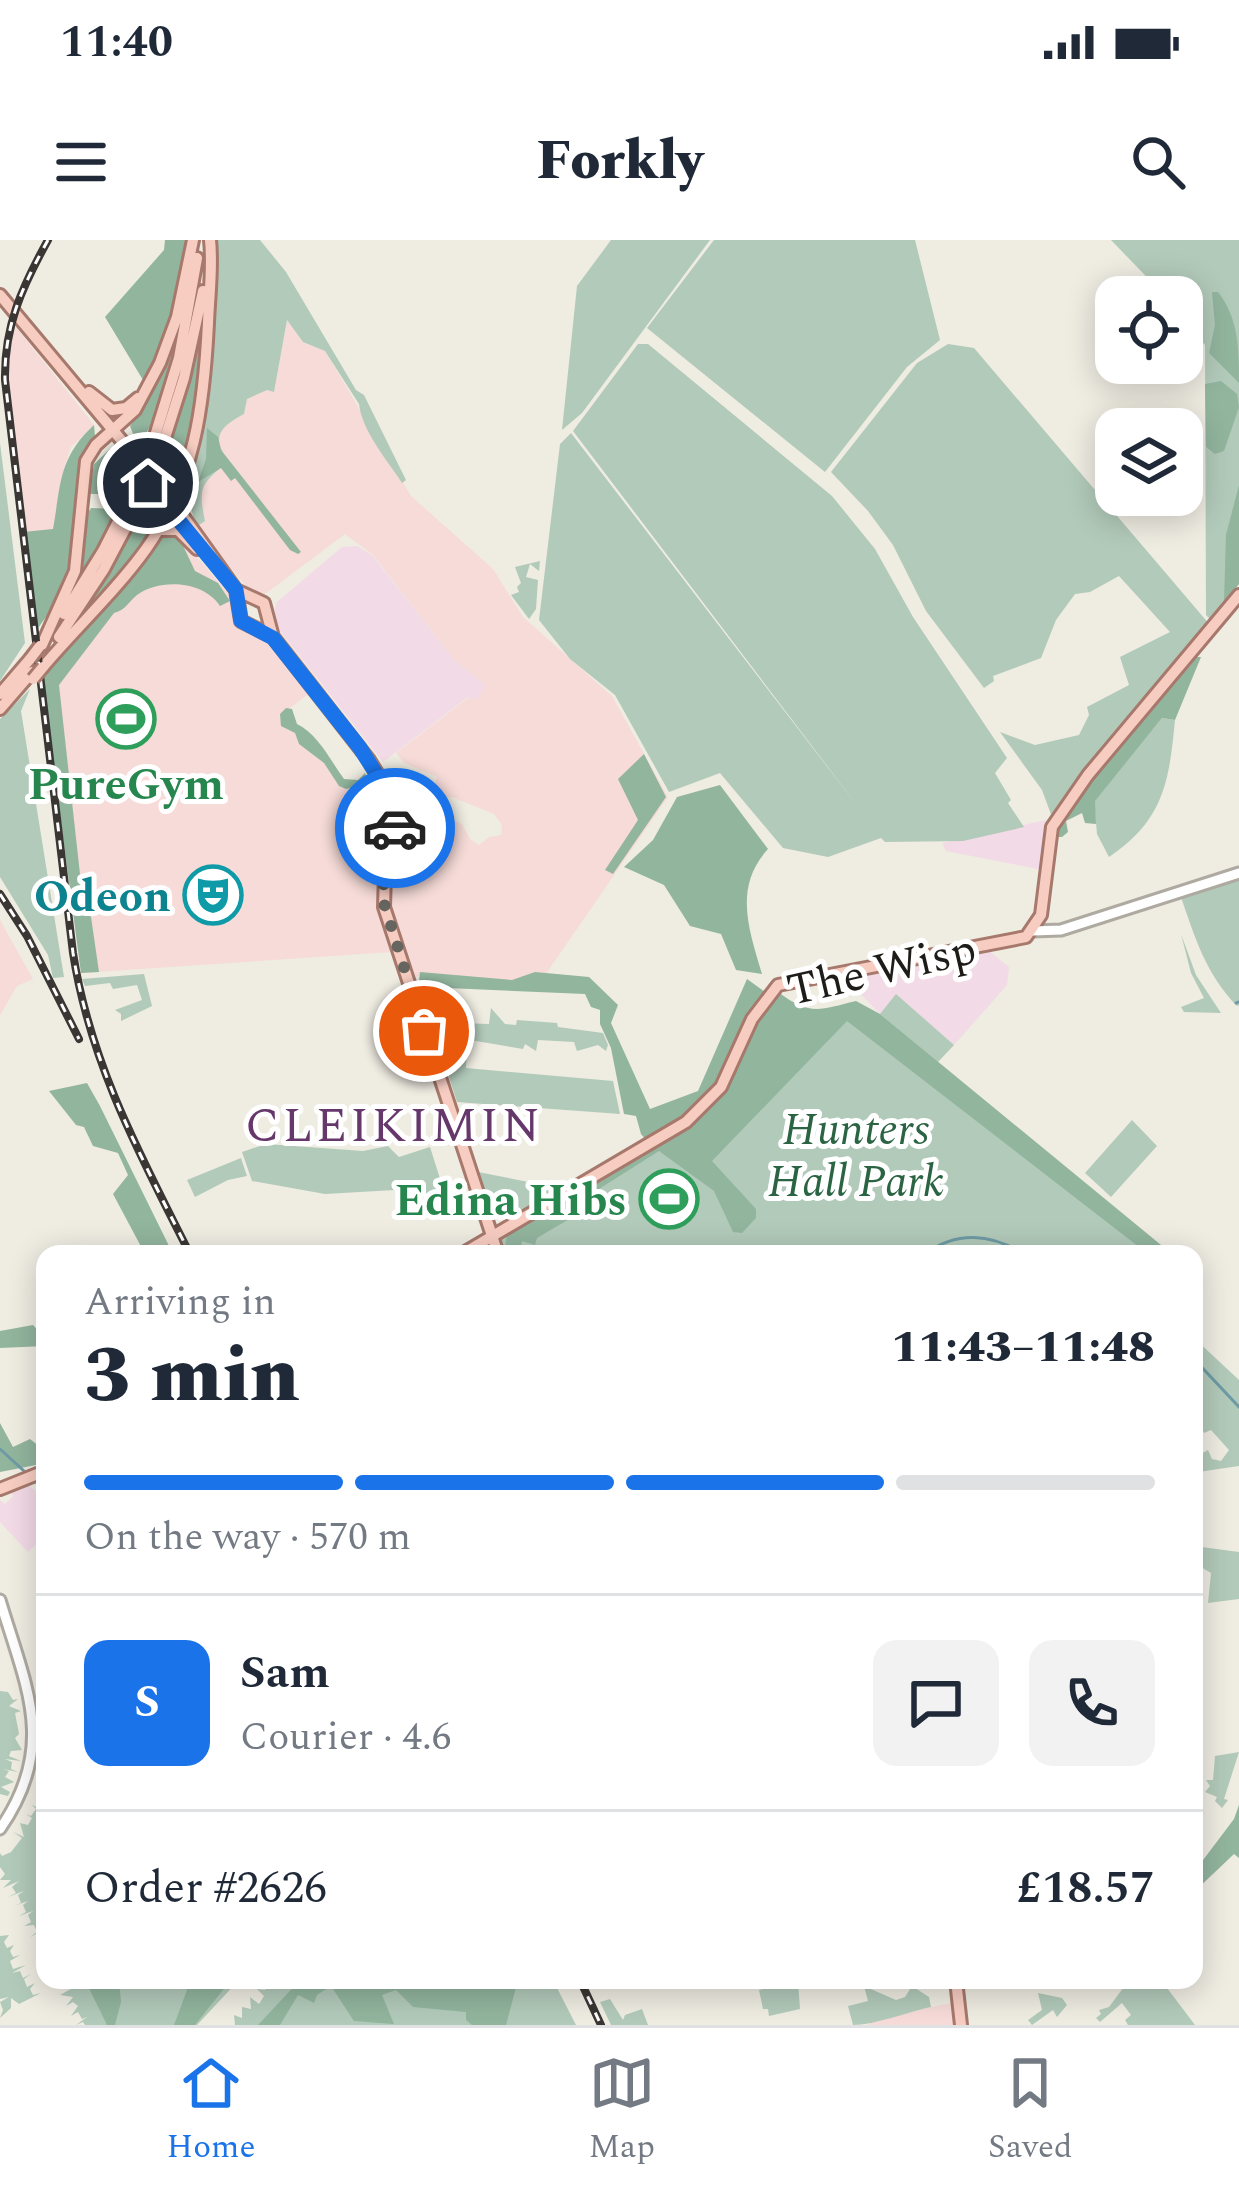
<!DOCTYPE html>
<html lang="en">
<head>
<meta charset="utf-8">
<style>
  body { margin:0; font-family:Spectral,serif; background:#f2f2f3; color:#1f2937; height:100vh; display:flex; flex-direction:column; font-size:45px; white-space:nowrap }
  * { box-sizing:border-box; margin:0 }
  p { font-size:39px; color:#747a83 }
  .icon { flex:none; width:66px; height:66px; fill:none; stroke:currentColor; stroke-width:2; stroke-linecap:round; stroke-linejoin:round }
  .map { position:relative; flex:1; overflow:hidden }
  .panel { position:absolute; left:36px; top:1005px; width:1167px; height:744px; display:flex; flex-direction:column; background:#fff; border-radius:24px; box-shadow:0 6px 30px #0003 }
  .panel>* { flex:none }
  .controls { position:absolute; left:1095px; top:36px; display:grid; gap:24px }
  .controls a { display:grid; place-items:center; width:108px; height:108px; border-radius:24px; background:#fff; box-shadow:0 6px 30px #0003; font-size:60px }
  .pin { position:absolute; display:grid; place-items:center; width:102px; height:102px; color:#fff; margin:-51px; border:6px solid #fff; border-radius:50%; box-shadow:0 3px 12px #0007 }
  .courier { position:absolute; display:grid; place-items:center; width:120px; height:120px; margin:-60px; border:9px solid #1a73e8; border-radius:50%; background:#fff; color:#222; box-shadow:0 3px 15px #0007 }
  .overview em { font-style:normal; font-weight:800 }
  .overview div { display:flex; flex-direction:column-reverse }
  .overview { display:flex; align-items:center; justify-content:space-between; height:204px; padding:0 48px }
  h1 { font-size:78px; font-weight:800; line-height:90px }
  .bar { display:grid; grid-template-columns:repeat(4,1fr); gap:18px 12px; align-content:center; height:144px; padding:0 48px }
  .bar i { height:15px; border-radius:9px; background:#e0e1e3 }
  .bar .active { background:#1a73e8 }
  .bar p { grid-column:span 4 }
  .line { display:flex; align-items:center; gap:30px; padding:0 48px; border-top:3px solid #e0e1e3 }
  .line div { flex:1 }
  .round { display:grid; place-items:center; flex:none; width:126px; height:126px; border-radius:24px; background:#f2f2f3 }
  .status { display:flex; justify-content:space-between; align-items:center; height:84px; padding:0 60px; background:#fff; direction:ltr }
  .status svg { height:33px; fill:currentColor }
  header { display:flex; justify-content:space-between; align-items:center; height:156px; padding:0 48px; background:#fff; font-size:54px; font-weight:800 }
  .menu { display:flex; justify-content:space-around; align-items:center; height:168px; border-top:3px solid #e0e1e3; background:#fff; font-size:33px; color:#747a83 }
  .menu a { display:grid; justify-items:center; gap:6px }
  .menu .active { color:#1a73e8 }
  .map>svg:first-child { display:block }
  .commercial { fill:#f6dbd8 }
  .industrial { fill:#f2dae6 }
  .green { fill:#b2caba }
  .forest { fill:#92b59e }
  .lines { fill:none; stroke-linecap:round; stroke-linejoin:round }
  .stream { stroke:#6e9ba5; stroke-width:3 }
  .secondary-casing { stroke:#aeaaa1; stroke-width:15 }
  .primary-casing { stroke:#a7796c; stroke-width:16 }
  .secondary { stroke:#fff; stroke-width:9 }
  .primary { stroke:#f7cdc2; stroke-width:10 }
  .rail-casing { stroke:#393633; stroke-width:8 }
  .rail { stroke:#fff; stroke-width:3; stroke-dasharray:9; stroke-linecap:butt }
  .primary-bridge-casing { stroke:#a7796c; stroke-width:16; stroke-linecap:butt }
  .primary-bridge { stroke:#f7cdc2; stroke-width:10 }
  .done { stroke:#67655f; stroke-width:12; stroke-dasharray:0 21.6 }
  .route { stroke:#1a73e8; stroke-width:15 }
  .labels { text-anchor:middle; stroke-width:10; stroke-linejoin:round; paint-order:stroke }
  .leisure-label { font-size:45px; font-weight:bold; fill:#27864d; stroke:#fff }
  .culture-label { font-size:45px; font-weight:bold; fill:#0d838f; stroke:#fff; text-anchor:end }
  .street-label { font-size:45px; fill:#1e1c19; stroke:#fff }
  .park-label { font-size:45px; font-style:italic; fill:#2b6443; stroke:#fff }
  .neighbourhood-label { font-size:48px; letter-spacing:3px; fill:#65376b; stroke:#fff }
</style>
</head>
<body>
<div class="status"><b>11:40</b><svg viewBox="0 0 49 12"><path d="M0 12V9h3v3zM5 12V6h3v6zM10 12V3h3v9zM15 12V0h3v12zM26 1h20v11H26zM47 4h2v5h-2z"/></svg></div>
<header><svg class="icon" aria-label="menu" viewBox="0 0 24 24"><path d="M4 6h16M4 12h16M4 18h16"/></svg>Forkly<svg class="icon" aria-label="search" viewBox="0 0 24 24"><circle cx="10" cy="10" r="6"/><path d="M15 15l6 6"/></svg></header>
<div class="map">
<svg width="1239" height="1785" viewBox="0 0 1239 1785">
  <rect width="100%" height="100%" fill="#efece2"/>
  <path class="commercial" d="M287,80L303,102L325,111L411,256L493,329L523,377L612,456L668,557L543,738L520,742L415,736L406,711L81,733L42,437L165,293L179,296L234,360V383L267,397L310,453L279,476L287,489L295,493L299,504L324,523L340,546L346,549L377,547L384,583L406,615L440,580L447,578L462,584L470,599L479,605L489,597L501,595L502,585L494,574L452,557L439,559L432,550L437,537L404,523L396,513L485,445L454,420L373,315L345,294L265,354L251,352L196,287L193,251L229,221L217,204L221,187L244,174L247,158L267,150L274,152Z
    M12,82L94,185L71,207L64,228L53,290L23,292L8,136Z
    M0,680L33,739L17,746L0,775Z
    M951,1763L954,1785H868L878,1778Z"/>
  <path class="industrial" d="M342,307L357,306L372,315L454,420L485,445L477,460L468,457L383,522L276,386L273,376L277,362Z
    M1046,580L1043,630L946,611L942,603Z
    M984,707L1009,727L1007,745L954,805L897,755L880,774L857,750L855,730Z
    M28,1245L45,1258V1296L28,1312L0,1282V1260L5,1264L13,1256L11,1252Z"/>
  <path class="green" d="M214,0H260L286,32L356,150L364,155L406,240L402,243C387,220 362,191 359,164L325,111L303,102L287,80L274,152L267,150L247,159L244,174C220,187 210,197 229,221C201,244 198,246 205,281L196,287L187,253L207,156Z
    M611,0H710L582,173L562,190L577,46Z
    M714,0H915L940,100L907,127L825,232L647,88Z
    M1111,0H1239V344L1210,379L1206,375L1205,105L1182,77V57H1166Z
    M638,104H648L832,256L875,309L913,377L1007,518L995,533L1011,560L1008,563L1024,587L963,601L885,602L881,598L828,617L783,608L720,533L669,552L615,455L570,419L539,380L560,204L571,193L862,572L573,191Z
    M948,104L974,108L1210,385L1052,577L1042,550L1000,492L1035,505L1079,495L1089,475L1087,467L1129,445L1120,417L1170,392L1119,336L1090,352L1075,354L1056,380L1041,418L993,436L994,441L984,448L926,371L893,305L868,271L831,232L917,123Z
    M0,203L25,403L0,441Z
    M540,321L539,331L530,324L526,337L538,340L536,369L529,379L511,355L519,352L517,347L521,343L515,327Z
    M30,449L21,471L64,737L53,738L48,715L0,637V479Z
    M1162,478L1175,480C1169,542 1164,580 1109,617L1097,594L1094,561Z
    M1239,638V765L1237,766C1206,734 1195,698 1181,657Z
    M1181,694L1196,735L1221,773L1184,772L1181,767L1204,758L1191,733Z
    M144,734L152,766L121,781V774L115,770L142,760L137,745L113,749L110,743L85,746L82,739Z
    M896,754L954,805L938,822L880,774Z
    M491,768L505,784L516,785L517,780L557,783L558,787L603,793L608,805L606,811L598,805L577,811L574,802L538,800L536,811L525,804L523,809L464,799L442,802L435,799L429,782L489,784Z
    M847,780L1149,1014H504L500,1000L506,992Z
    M451,806L467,807L466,828L613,841L620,874L457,862L441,812Z
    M1132,880L1157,906L1111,957L1085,933Z
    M266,904L363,911L388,906L399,917L430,907L443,948L422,955L412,949L325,954L252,941L242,912Z
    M241,918L247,936L228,940L195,957L187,940Z
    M478,932L564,949L511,979L506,964L490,969Z
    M1194,1098L1239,1140V1226L1198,1232L1197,1216L1208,1210L1212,1219L1221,1221L1229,1210L1211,1190L1204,1193L1199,1183L1194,1185V1178L1202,1173L1194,1164Z
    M1194,1306L1239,1312V1359L1208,1363L1211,1333L1194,1323Z
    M0,1451L8,1452L13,1460L18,1459L9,1466L21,1471L15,1473L19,1494L15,1498L22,1510L11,1511L9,1516L21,1521L5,1519L12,1522L11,1529L18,1532L3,1529L9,1531L5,1537L14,1542L1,1547L10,1552L8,1556L0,1554Z
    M1239,1512L1224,1559L1228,1560L1222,1568L1215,1561L1217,1557L1205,1552L1210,1546L1206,1540H1213L1215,1516Z
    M38,1557L45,1560V1710L43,1706L35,1707L42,1703L39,1695L44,1690L30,1697L37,1692L34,1685L24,1686L31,1682L28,1675L33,1671L19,1676L26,1672L23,1665L28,1661L14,1666L21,1663L18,1655L24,1651L8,1657L16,1653L12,1647L19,1641L3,1648L11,1640H0L5,1634L0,1627V1613L2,1616L11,1612L22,1598L13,1592L24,1597L20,1583L28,1585L32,1578L26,1574L31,1576L36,1569L32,1565L39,1568Z
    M9,1695L4,1702L7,1708L14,1705L10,1711L13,1717L20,1715L10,1721L13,1729L26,1725L12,1733L20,1731L23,1738L31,1734L24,1739L27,1747L35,1743L30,1749L33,1755L41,1753L19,1764L11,1758V1768L0,1778L3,1770L0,1762L9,1757L0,1759V1696Z
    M79,1740H239L197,1785H85L83,1782L76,1785L87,1777L82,1779L78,1772L71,1776L78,1766L73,1762L66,1766L73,1757L60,1755L80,1744Z
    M272,1740H553L576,1785H235L234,1775L242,1778V1767L251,1769L250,1757L259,1764L264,1756L257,1749L265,1750Z
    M1129,1740H1161L1195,1785H1128L1125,1780L1131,1775L1122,1763L1100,1782L1096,1778L1101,1774L1099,1770L1109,1767Z
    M798,1741L800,1769L769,1776L768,1769H763L759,1750Z
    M864,1746L896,1760L905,1757L912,1746L929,1757L931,1767C907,1772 875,1785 853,1785L848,1766L868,1761Z
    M1038,1753L1062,1758L1067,1765L1057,1777L1053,1770L1032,1785L1028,1780L1042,1770Z
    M610,1759L623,1780L625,1775L642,1769L648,1785H611L600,1762Z"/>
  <path class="forest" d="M165,0H187C180,46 174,103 143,140L105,77L164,10Z
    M1212,52H1218C1239,79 1239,109 1239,143L1209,113L1215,85Z
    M179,82L158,173L138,207L130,186L145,166Z
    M200,96C205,134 195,217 171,244L158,234L187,153Z
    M1221,141L1237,154L1239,167L1224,211L1215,214L1206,207L1205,144Z
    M94,185L95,196L79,225L70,333L63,353L36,391L23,292L53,289C61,245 58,218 94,185Z
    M207,188L218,197L221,210L301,312L298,314L290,310L235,238L231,241L221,228L198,242L206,219Z
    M110,209L127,228L125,243L118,254H89L94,224Z
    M1239,245V344L1224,362L1226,295Z
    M149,257L162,276L128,325L84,371Z
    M91,268L117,269L78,343L86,276Z
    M165,294L179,297L195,331L218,343L230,361L220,366C204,341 160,338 137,355C127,363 127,369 114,373L59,445L84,670L91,677L99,732L81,733L42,437Z
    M1194,417H1201L1175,480L1162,478L1095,561L1096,584L1085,583L1082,573L1066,581L1068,592L1062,597H1055C1069,552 1160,457 1194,417Z
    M286,468L292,469L297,484C318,494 330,520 344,539L358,540L365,533L369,544L346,549L339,546L324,523L299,504L295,493L281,486L280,474Z
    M644,514L666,557L613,634L605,630L638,580L618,539Z
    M720,545L768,609C733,647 749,690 762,734L736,730L721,694L690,686L664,645L624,627L653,600L677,557Z
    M420,732L512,740L535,732L589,737L618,765L611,783L650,869L698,851L747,739L768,754L778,752C810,776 819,770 856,761L880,774L1172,1014H1148L847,781L712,921L756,969V978L742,993L733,992L714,951L659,911L591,954L583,971L537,998L535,1005L522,1001L521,1006L530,1014H504L507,994L651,906L641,894L636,876L624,874L611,808L600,784V770L591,767L585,754L425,747L419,741Z
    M87,843L100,866L173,1014H145L113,954L128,935L118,913L93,906L84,887L76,885L49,851Z
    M33,1085L45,1098V1106L0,1108V1091Z
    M0,1183L13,1207L30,1199L40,1207L36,1225L0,1232Z
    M1239,1565V1618L1234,1614L1194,1652V1632L1234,1579Z
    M85,1740H119L121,1762L115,1785H107Z
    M183,1740H231L195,1785H174L187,1750Z
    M300,1740H518L506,1785H472L466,1780V1772L413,1767L396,1750L382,1755L394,1784L354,1781L331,1746L317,1755L314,1763L298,1755L280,1785H258Z"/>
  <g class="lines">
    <path class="stream" d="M1236,763L1239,762
      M925,1014C956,991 991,993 1023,1014
      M1194,1119L1239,1167
      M0,1209L24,1231
      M35,1241L45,1250"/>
    <defs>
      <path id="secondary" d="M1033,691L1061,690L1239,633
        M0,1360C26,1447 58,1506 0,1589"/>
      <path id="primary" d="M0,55L173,262L236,350L264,363L273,397
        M89,152L112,170L126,168L138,158
        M150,212L179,118L197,18
        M158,220L184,138L203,51
        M158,290H178L197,309
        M236,350L241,381L273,397L369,520L401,572
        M64,374L103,311L133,252
        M59,397L104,329L140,261
        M42,405L75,331L86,221L96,205L135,170L160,123L177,77L193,0
        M43,427C76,388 116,351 146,309C195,240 204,165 208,83C209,55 213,27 210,0
        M0,454L30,419
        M0,469L32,432
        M401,572H415L422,584L417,595L404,597
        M401,572L394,586L404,597
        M404,597L385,633L384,667L498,1014
        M462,1014L686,882L721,847L752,779L778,745L1026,697L1041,675L1052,587L1088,535L1239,355
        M0,1249L45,1231
        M956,1740L961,1785"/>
    </defs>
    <use href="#secondary" class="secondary-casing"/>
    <use href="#primary" class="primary-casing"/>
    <use href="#secondary" class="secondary"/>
    <use href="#primary" class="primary"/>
    <defs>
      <path id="rail" d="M48,0C22,47 4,86 5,140L73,713C90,823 140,915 190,1014
        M0,654L27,696L79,799
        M580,1740L601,1785"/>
    </defs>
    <use href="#rail" class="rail-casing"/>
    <use href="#rail" class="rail"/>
    <defs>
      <path id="primary-bridge" d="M133,252L150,212
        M140,261L158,220
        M30,419L40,406
        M33,439L43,427"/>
    </defs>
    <use href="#primary-bridge" class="primary-bridge-casing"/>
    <use href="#primary-bridge" class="primary-bridge"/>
  </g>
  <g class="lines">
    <path class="done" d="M395,588L404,597L385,633L382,657L424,791"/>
    <path class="route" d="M148,243L236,350L241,381L273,398L360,508L400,572L395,588"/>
  </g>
  <defs>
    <symbol id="stadium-ring" viewBox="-11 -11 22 22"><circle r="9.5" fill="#fff" stroke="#2e9e5b" stroke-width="1.5"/><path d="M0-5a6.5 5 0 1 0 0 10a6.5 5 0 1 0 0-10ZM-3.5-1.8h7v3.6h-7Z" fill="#2e9e5b"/></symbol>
    <symbol id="theatre-ring" viewBox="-11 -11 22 22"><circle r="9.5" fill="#fff" stroke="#0f9aa8" stroke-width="1.5"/><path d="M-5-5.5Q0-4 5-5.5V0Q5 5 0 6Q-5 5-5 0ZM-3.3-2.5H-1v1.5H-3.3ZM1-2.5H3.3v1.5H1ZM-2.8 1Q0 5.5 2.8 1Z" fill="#0f9aa8"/></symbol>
  </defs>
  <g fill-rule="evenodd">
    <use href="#stadium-ring" x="93" y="446" width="66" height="66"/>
    <use href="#theatre-ring" x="180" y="622" width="66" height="66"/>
    <use href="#stadium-ring" x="636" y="926" width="66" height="66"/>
  </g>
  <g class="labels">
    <g class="leisure-label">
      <text x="126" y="559">PureGym</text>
      <text x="627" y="975" text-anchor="end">Edina Hibs</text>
    </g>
    <g class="culture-label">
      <text x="171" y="671">Odeon</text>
    </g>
    <g class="street-label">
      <text transform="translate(881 728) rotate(-13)" y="16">The Wisp</text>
    </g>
    <g class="park-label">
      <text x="856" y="904">Hunters<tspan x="856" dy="52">Hall Park</tspan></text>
    </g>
    <g class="neighbourhood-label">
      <text x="394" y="901">CLEIKIMIN</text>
    </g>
  </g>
</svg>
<div class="controls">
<a><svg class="icon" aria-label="locate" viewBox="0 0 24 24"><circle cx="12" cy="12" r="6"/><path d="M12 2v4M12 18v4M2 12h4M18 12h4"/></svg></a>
<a><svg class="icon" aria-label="layers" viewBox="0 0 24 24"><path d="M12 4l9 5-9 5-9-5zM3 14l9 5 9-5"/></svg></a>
</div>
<div class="pin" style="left:424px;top:791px;background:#ea580c"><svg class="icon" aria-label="bag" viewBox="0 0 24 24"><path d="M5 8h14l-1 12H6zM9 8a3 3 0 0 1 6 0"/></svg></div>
<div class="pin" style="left:148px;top:243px;background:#1f2937"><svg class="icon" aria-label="home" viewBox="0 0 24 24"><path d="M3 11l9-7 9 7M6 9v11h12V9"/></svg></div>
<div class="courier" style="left:395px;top:588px"><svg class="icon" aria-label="car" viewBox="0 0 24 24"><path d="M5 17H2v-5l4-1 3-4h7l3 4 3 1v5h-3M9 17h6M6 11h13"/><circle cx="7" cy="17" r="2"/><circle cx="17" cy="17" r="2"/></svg></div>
<section class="panel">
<div class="overview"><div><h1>3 min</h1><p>Arriving in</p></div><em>11:43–11:48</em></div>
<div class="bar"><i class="active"></i><i class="active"></i><i class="active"></i><i></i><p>On the way · 570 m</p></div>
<div class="line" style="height:216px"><b class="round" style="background:#1a73e8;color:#fff">S</b><div><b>Sam</b><p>Courier · 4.6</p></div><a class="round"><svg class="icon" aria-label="chat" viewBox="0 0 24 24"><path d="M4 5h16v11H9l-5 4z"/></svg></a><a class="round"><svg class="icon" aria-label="phone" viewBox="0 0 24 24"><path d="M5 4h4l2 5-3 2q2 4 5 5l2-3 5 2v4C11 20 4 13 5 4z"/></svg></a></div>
<div class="line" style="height:156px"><div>Order #2626</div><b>£18.57</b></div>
</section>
</div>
<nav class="menu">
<a class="active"><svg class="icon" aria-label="home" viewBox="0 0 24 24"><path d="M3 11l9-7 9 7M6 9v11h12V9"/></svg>Home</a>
<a><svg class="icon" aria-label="map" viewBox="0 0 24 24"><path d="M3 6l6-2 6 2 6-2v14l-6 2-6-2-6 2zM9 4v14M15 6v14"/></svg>Map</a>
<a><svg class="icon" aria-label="saved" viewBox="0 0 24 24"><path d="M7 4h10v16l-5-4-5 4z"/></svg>Saved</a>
</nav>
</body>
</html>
